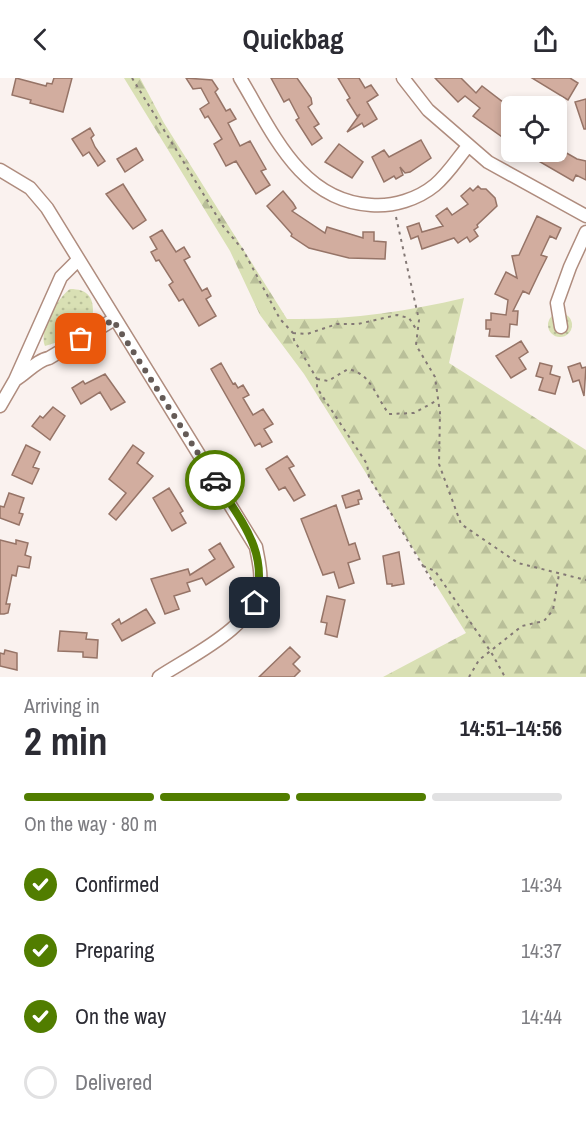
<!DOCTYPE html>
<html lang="en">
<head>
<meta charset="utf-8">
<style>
  body { margin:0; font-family:"Archivo Narrow",sans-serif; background:#f2f2f3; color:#2b2b33; height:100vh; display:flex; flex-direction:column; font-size:22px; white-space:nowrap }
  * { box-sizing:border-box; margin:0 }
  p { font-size:20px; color:#7c7c81 }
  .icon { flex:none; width:33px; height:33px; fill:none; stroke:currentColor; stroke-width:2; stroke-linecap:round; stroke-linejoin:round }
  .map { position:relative; height:599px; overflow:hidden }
  .sheet { display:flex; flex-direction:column; background:#fff; flex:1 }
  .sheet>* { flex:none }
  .controls { position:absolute; left:501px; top:18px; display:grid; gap:12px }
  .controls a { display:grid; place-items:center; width:66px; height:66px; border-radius:9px; background:#fff; box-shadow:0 3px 9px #0003; font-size:30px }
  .pin { position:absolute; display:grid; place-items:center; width:51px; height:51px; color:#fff; margin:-26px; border-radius:12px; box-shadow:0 3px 9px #0006 }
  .courier { position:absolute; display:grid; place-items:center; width:60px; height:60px; margin:-30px; border:4px solid #517d00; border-radius:50%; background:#fff; color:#222; box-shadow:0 2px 8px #0007 }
  .headline em { font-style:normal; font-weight:800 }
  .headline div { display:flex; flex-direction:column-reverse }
  .headline { display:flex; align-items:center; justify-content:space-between; height:102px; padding:0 24px }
  h1 { font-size:39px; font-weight:800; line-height:45px }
  .bar { display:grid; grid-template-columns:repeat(4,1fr); gap:9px 6px; align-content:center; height:72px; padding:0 24px }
  .bar i { height:8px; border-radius:4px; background:#e1e1e2 }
  .bar .active { background:#517d00 }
  .bar p { grid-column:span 4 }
  ol { padding:0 24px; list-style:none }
  li { display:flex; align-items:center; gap:18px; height:66px }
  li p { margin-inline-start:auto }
  li .icon { padding:6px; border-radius:50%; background:#517d00; color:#fff; stroke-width:4 }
  li:last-child { color:#7c7c81 }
  li i { width:33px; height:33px; border:3px solid #e1e1e2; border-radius:50% }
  header { display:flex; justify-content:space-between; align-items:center; height:78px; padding:0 24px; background:#fff; font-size:27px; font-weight:800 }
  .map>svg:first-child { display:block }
  .grass { fill:url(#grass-dots) }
  .forest { fill:url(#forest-firs) }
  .building { fill:#d2ad9f; stroke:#967467; stroke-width:1.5 }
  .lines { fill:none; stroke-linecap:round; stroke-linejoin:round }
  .minor-casing { stroke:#af8c7e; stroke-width:15 }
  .path { stroke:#837875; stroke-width:2; stroke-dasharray:3 4.5; stroke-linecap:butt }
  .minor { stroke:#fff; stroke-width:12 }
  .done { stroke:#655b57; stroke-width:6; stroke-dasharray:0 10.8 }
  .route { stroke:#517d00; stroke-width:8 }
</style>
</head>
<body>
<header><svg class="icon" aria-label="back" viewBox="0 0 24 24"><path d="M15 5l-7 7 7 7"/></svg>Quickbag<svg class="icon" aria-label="share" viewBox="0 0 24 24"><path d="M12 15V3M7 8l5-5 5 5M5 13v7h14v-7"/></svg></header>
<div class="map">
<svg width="586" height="599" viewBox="0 0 586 599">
  <defs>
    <pattern id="grass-dots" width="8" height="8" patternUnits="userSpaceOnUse" patternTransform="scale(1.5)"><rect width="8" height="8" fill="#d9e0b4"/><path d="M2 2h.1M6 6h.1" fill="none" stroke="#b9bf99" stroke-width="1.8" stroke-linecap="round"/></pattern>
    <pattern id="forest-firs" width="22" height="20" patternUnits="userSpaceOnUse" patternTransform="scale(1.5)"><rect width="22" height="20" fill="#d9e0b4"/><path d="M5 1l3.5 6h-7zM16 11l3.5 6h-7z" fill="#b9bf99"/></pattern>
  </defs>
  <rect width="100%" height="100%" fill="#faf2ef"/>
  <path class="grass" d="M70,211C92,211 95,224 92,243L61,263L45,268C38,254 58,219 70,211Z
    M548 247a12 12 0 1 1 24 0a12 12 0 1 1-24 0Z"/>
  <path class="forest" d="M124,0H140L164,45L287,241C348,242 405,234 464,220L449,285L586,372V599H383L466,555L304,296L260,237L230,173Z"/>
  <path class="building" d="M16,0L46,8L47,5L52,6L54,0H72L63,34L30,25L31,22L12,17Z
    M186,0L212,2L218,11L215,14L226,33L230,31L236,41L228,45L240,68L250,63L266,91L261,93L270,107L256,116L236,83L226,88L214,66L222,61L208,38L205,40L200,31L209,25L201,10L193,11Z
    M271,0H297L311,20L312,26L308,29L319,46L314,49L322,60L312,67L296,42L299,40L289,21L284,24Z
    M338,0H359L365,10L371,7L378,17L367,24L377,41L364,49L362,45L347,54L360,36L357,38L347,22L350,20Z
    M435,0H461L476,15L482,8L512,31V66L473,38L480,30L465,18L458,24Z
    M532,0H570L578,5L568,22Z
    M586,21V51H584L575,24Z
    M90,50L94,57L91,60L95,69L105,83L98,88L89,74L83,78L72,61Z
    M421,62L431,80L410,94L405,95L400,89L403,97L396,101L394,98L384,104L372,79L384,72L389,79Z
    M339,66L363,84L352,100L325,84Z
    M556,69L577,81L586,83V102L576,97L573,103L523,74H556Z
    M136,70L143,82L125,94L117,81Z
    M123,106L146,142L133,151L106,116Z
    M478,108L481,111H486L495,120L497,128L477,147L478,149L474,152L478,158L470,164L467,159L458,165L454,160L422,171L418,158L411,161L407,149L419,145L422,154L443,148L436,138L447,130L452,137L468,126L461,118L470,110L473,113Z
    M283,113L293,125L296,130L292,133L325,155L327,149L363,160V154H374V163L386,164L385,181L349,180L309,170L291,158L292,156L267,128Z
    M537,138L561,150L556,161L550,158L541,177L547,179L540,193L529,216L523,213L513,233H518L517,247L510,246L509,259L489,258L490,251H486V242H491V235L506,237L508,222L495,216L506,194L517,200L512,178L519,177Z
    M162,152L176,174L184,169L190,179L184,182L202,213L207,210L211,218L206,221L216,238L199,248L183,221L179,223L169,207L173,204L159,182L156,183L151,174L157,171L150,159Z
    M521,263L528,274L519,280L526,291L511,300L496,278Z
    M221,285L233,306L235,305L238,310L243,307L249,317L243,320L253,337L263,331L273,346L264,351L272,364L262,369L260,365L255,368L211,291Z
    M540,285L552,288L550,296L560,299L555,316L539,312L543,300L536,298Z
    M580,285L582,290L586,289L584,318L579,302L573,304L568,289Z
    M105,296L125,324L111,332L100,314L81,326L72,310L83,303L85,306Z
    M53,329L65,338L50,362L32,348L40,338L43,340Z
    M26,367L40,374L33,389L39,391L32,406L12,397Z
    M133,367L144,375L137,385L153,398L116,442L109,436L126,415L109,401Z
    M287,378L294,388L289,390L305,417L294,423L285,409L279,412L266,391Z
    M169,410L183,433L180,435L186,445L172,453L153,420Z
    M359,412L362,421L358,422L359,426L346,430L342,418Z
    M9,415L24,420L19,435L23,436L19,447L0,440V428L4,429Z
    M336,427L349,467L355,465L360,481L348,485L354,505L339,510L334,494L323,497L301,441Z
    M0,462L16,466V462L28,465L25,477L31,479L29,490L18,488L16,498L12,497L6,526H10L8,535L4,536H0Z
    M220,465L234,489L206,507L202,500L187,505L190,513L174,518L179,531L165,536L151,501L188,491L190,497L215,481L209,472Z
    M399,474L404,506L392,508V506H387L383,478Z
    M327,518L345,522L337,559L325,556L327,545L321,544Z
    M146,531L155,545L122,563L112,546L119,541L121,546Z
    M60,553L87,555L86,561L98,562L97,580L83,579V574L58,573Z
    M290,569L300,579L293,586L300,593L294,599H259Z
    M5,572L17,575V592L0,588V575L4,576Z"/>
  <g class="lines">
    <defs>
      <path id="minor" d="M240,0C272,53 300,123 371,127C393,129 418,121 435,107C448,96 458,80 468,68
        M403,0L428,32L488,84L586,138
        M0,92L30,110L47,130L256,469C258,481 262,494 260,506C255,549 192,577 159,599
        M561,249L557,225L570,189L586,154
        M15,302C27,295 37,282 49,280L113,242
        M0,328L15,302L61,199L78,182"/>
    </defs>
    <use href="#minor" class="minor-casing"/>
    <path class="path" d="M132,0L223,148L243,172L280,241L293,255L294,262L317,301V310L367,386L369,399L437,511
      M396,139L419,242L416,267L435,299L440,335L439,386L461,446L518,485L586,502
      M293,255L307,256L337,246H358L397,237L409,240L416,251
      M317,301L328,303L348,291C372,296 375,318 389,336L414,335L436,323
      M423,488L435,493L491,574L505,599
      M469,599L479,582L522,548L544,543L553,532L559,496"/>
    <use href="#minor" class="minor"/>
  </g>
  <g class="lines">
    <path class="done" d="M81,261L113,242L215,402"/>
    <path class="route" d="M215,402C241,443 270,474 255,525"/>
  </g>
</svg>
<div class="controls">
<a><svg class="icon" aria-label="locate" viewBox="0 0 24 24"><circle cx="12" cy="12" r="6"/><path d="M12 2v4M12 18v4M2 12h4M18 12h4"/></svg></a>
</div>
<div class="pin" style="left:81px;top:261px;background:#ea580c"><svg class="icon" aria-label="bag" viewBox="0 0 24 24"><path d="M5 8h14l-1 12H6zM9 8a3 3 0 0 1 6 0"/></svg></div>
<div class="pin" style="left:255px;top:525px;background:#1f2937"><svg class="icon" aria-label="home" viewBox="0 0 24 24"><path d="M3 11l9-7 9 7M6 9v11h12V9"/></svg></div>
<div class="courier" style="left:215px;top:402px"><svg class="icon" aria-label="car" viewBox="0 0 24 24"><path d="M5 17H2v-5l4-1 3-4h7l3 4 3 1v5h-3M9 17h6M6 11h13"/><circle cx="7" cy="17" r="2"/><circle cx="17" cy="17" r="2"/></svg></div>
</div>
<section class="sheet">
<div class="headline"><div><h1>2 min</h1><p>Arriving in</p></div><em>14:51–14:56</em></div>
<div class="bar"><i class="active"></i><i class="active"></i><i class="active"></i><i></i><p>On the way · 80 m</p></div>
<ol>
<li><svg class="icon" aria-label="check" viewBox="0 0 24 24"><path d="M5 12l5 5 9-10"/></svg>Confirmed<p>14:34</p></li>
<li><svg class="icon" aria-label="check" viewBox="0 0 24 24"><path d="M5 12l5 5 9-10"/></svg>Preparing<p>14:37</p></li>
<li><svg class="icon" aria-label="check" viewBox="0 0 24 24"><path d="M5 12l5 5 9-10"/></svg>On the way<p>14:44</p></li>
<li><i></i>Delivered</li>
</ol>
</section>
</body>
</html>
